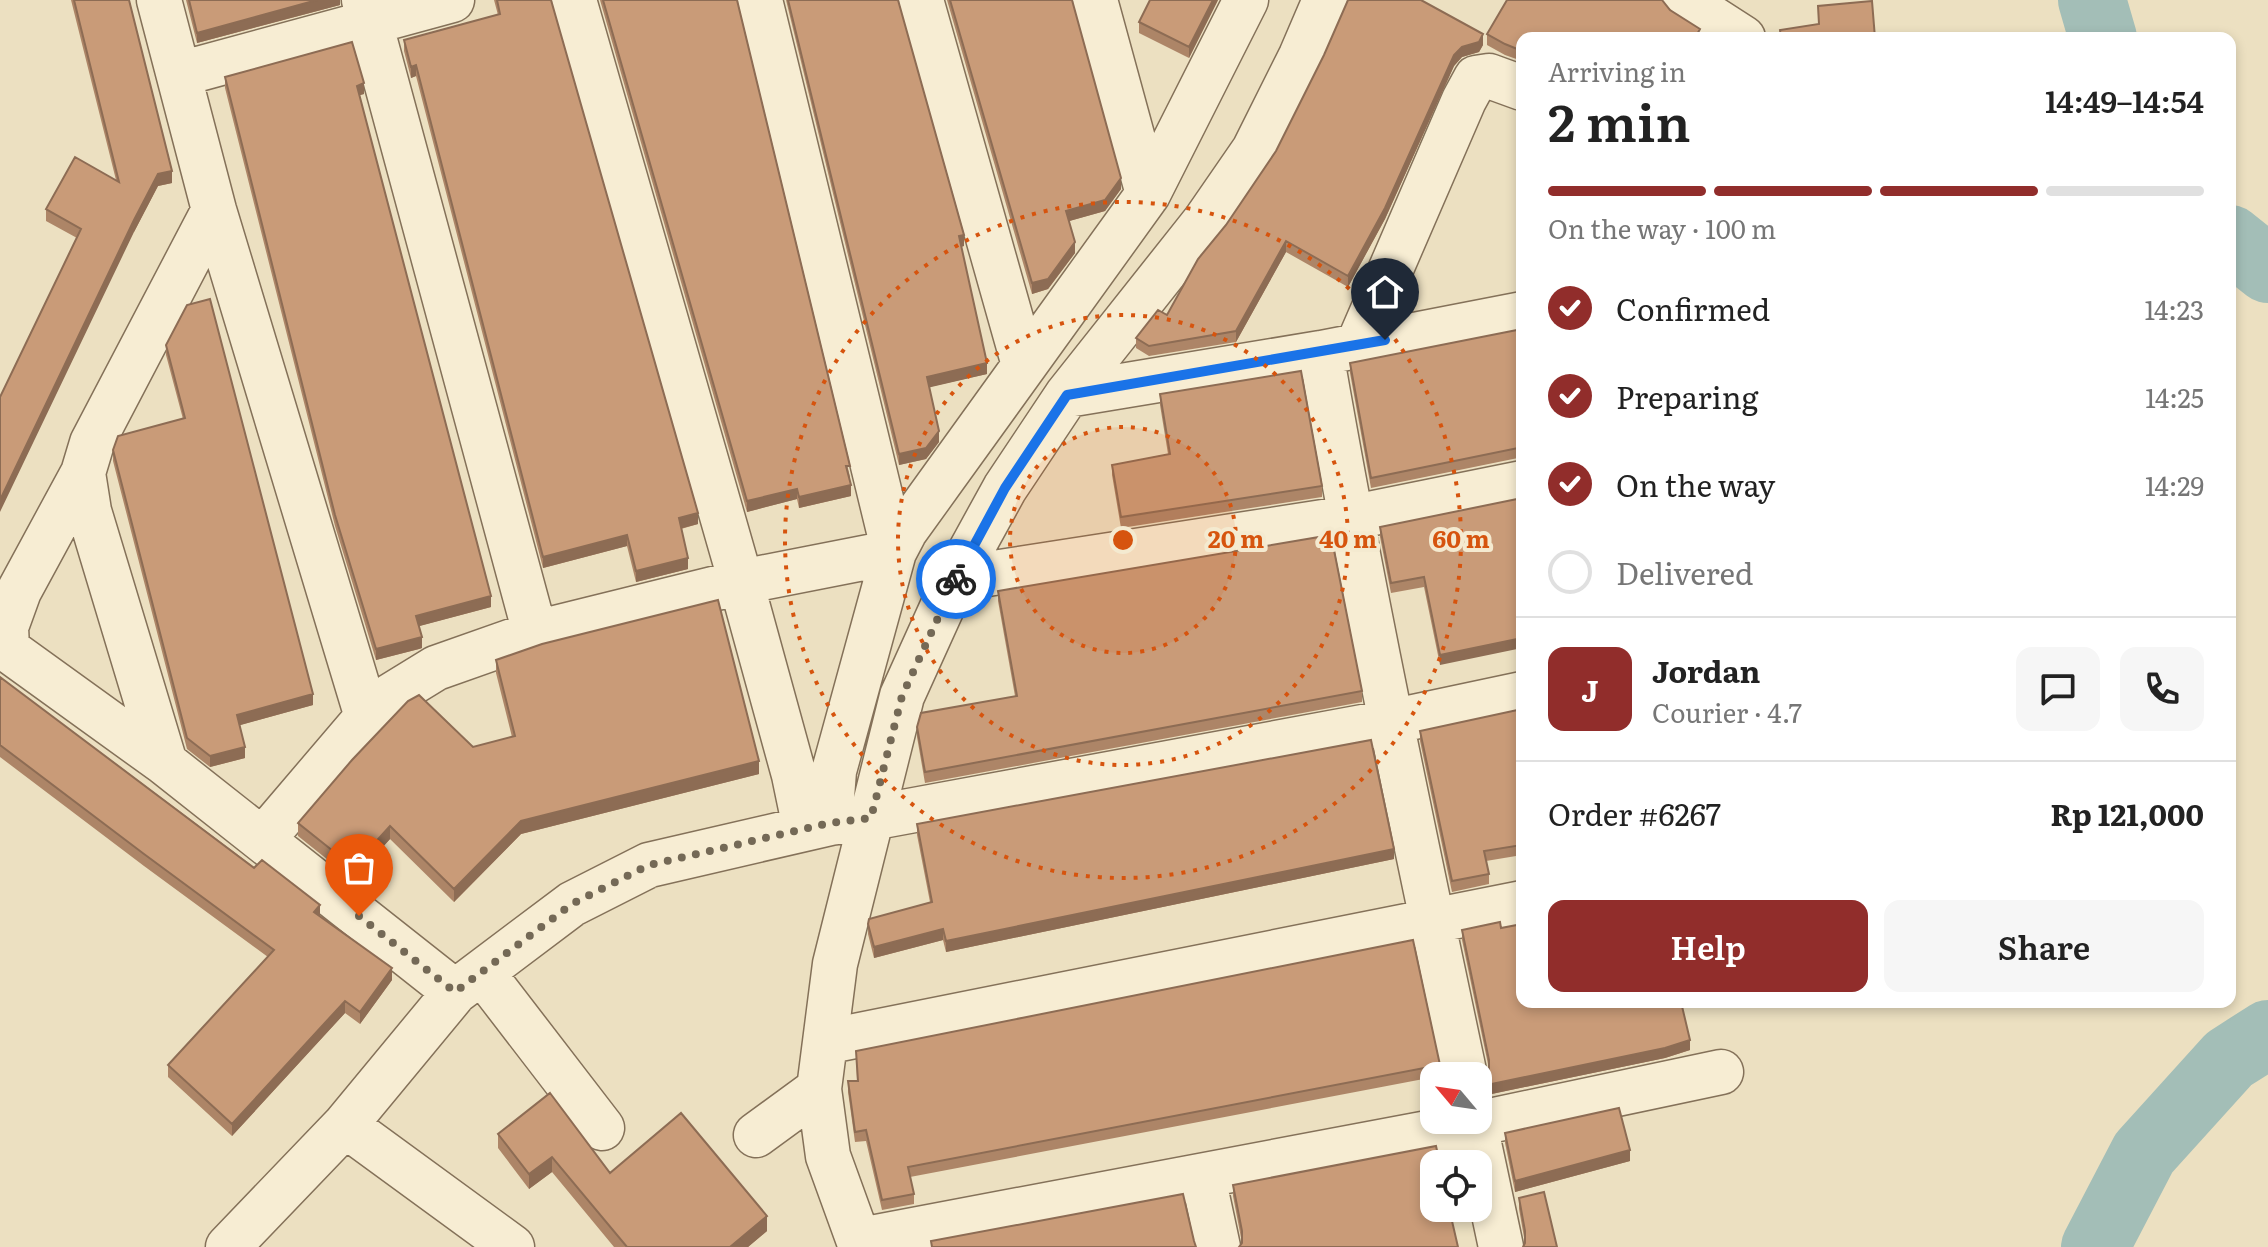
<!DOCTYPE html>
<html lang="en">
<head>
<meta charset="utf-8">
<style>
  body { margin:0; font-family:Literata,serif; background:#f6f6f6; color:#222; height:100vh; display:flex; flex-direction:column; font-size:30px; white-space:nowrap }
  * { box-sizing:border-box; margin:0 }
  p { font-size:26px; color:#767676 }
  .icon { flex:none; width:44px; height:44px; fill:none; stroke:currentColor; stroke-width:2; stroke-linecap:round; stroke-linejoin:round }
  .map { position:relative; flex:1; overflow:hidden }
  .sheet { position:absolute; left:1516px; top:32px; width:720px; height:976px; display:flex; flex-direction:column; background:#fff; border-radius:16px; box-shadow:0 4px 12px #0003 }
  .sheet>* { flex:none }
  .needle { width:52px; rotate:299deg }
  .tools { position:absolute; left:1420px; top:1062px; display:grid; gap:16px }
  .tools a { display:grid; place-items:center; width:72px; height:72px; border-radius:16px; background:#fff; box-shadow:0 4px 12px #0003; font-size:40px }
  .pin { position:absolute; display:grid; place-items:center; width:68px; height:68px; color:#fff; margin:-82px -34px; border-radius:50% 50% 50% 0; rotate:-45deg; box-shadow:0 0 8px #0007 }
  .pin .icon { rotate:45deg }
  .courier { position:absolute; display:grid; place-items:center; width:80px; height:80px; margin:-40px; border:6px solid #1a73e8; border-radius:50%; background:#fff; color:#222; box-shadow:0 2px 10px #0007 }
  .summary em { font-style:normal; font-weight:600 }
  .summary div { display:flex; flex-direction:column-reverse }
  .summary { display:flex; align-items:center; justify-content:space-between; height:136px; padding:0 32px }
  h1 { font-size:52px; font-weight:600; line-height:60px }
  .bar { display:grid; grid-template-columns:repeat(4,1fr); gap:12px 8px; align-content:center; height:96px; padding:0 32px }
  .bar i { height:10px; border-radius:6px; background:#e0e0e0 }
  .bar .active { background:#912d2b }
  .bar p { grid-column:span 4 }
  .line { display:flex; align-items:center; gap:20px; padding:0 32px; border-top:2px solid #e0e0e0 }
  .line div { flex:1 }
  .round { display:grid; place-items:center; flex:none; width:84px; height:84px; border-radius:16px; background:#f6f6f6 }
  ol { padding:0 32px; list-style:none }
  li { display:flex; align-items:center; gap:24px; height:88px }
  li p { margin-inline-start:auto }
  li .icon { padding:8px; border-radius:50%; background:#912d2b; color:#fff; stroke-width:4 }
  li:last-child { color:#767676 }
  li i { width:44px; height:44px; border:4px solid #e0e0e0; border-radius:50% }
  .button { display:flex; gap:16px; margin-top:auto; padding:16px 32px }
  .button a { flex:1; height:92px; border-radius:16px; background:#912d2b; color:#fff; font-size:32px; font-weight:600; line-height:92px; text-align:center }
  .button a+a { background:#f6f6f6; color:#222 }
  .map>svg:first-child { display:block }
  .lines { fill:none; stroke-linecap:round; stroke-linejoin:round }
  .river { stroke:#a3beb7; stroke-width:68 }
  .minor-casing { stroke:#847159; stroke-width:47 }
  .minor { stroke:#f7edd3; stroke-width:44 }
  .wall { fill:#ad8567 }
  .shaded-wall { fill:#8d6c54 }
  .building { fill:#c99b78; stroke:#8d6c54; stroke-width:2 }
  .done { stroke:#746956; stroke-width:8; stroke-dasharray:0 14.4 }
  .route { stroke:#1a73e8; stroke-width:10 }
  .ring { fill:none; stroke:#d6540e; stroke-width:4; stroke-dasharray:4 8 }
  .centre { fill:#d6540e; stroke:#f4ead0; stroke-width:4 }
  .ring-label { font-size:24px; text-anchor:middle; font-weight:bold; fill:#d6540e; stroke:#f4ead0; stroke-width:8; stroke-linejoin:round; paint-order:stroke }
</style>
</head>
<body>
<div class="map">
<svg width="2268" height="1247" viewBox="0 0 2268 1247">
  <rect width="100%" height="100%" fill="#ece0c1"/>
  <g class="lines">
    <path class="river" d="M2092,0L2103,38
      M2230,239L2268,269
      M2095,1247L2144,1153L2229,1059L2268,1034"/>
    <defs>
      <path id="minor" d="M159,0L214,210L367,717
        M364,0L535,633
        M574,0L741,582L894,552L760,0
        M921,0L1024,365
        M1095,0L1148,194
        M1684,0L1743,38
        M180,74L452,0
        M1358,345L1464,100L1476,78L1489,76L1522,88
        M1321,353C1363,595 1414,835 1465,1076
        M1067,395L1321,353L1522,314
        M83,473L19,591L6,627L7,649L165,763L455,992
        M955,579L1349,518L1522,483
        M165,763L89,511L83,473L92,443L214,210
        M830,823L834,771L894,552L905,531L941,481L1148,194L1246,0
        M263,839L367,717L392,695L436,668L535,633L741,582L794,775L805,828
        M482,972L602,1128
        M825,1042L1522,903
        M1474,1120L1501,1247
        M345,1125L512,1247
        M756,1135L819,1089
        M1203,1177L1218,1247
        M860,1240L1475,1124L1721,1072
        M228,1247L345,1125L455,992L572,904L649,865L830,823L871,818L1390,722L1522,694
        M861,1247L828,1156L819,1089L835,964L902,696L955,579L1005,488L1067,395L1205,221L1254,150L1301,56L1325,0"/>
    </defs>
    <use href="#minor" class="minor-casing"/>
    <use href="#minor" class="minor"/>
  </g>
  <path class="wall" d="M71,0H129L172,183L158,186L134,232L77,238L46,221V209L116,180Z
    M186,0H340V5L197,43Z
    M494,0H551L698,524L681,529L688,569L636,582L627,546L543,568L416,76L411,78L404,51V40L498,15Z
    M600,0H737L850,477H849L851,496L799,508L797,499L747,512Z
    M786,0H898L964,246L961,247L987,374L929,387L939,442L926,459L899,465Z
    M947,0H1072L1121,189L1105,211L1069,221L1075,253L1048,289L1032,294Z
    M1218,0L1189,58L1139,33V22Z
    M1662,1L1700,38H1522V61L1505,55L1487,45V34Z
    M1424,2L1483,45L1479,52L1462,57L1454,66L1385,219L1348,287L1286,252L1236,342L1149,356L1136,348V338L1167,315Z
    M225,77L364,94L359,95L491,607L419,626L422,648L419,649L376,660L335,526L225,88Z
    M1522,329V459L1518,458L1371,488L1350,373V363Z
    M166,345L313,705L240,725L245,758L210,767L187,749L113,461V450L183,419L166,355Z
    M1160,394L1322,486V497L1121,528L1112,475V465L1168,454L1160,405Z
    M1522,498L1440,665L1424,587L1391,593L1380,537V527Z
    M998,591L1362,691V702L925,783L917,737V727L1015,696L998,601Z
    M496,660L759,774L521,834L454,902L390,839L353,880L298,836V823L473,747L512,737L496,673Z
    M0,677L320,916L392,980L360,1024L345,1013L232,1136L168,1077V1065L268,957L144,866L0,757Z
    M1522,709V855L1486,861L1489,874V884L1452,892L1420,741V731Z
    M917,824L1394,859L946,952L943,940L874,958L868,934V924L930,902L917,835Z
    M1501,928L1690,1050L1665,1058L1482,1096L1489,1069L1462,940V930Z
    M856,1051L1440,1065V1076H1434V1077L910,1177L914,1194V1204L882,1210L866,1141L855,1142L848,1092V1081H857Z
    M1505,1133L1630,1161L1515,1192L1505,1143Z
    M498,1134L610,1173L767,1231L748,1247H614L552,1172L529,1189L498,1148Z
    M1233,1185L1458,1247L1242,1243L1233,1196Z
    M1519,1198L1557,1247L1525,1243L1519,1209Z"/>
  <path class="shaded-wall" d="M317,0H340V5L197,43V33Z
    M1213,0H1218L1189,58V47Z
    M1483,34V45L1479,52L1462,57L1454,66L1385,219L1348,287V276L1454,55L1462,47Z
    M416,65V76L411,78V67Z
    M364,83V94L357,96V86Z
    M172,171V183L158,186L134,232L0,512V500L134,220L158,174Z
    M1121,178V189L1105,211L1066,222V211Z
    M964,235V246L959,247V236Z
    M1286,241V252L1236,342V331Z
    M1075,242V253L1048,289L1032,294V283Z
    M987,363V374L927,388V377Z
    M939,431V442L926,459L899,465V454Z
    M851,485V496L799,508V497Z
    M797,489V499L747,512V501Z
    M698,513V524L679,529V518Z
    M627,535V546L543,568V557Z
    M688,558V569L636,582V571Z
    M491,596V607L416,627V616Z
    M422,637V648L419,649L376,660V649Z
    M1522,638V648L1440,665V655Z
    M313,694V705L237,726V715Z
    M245,747V758L210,767V756Z
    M759,761V774L521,834L454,902V889L521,821Z
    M390,826V839L353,880V867Z
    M1394,849V859L946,952V941Z
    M320,905V917L314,912Z
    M943,929V940L874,958V947Z
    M392,968V980L360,1024V1012Z
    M345,1001V1013L232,1136V1124Z
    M1690,1040V1050L1665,1058L1482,1096V1086Z
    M1630,1150V1161L1515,1192V1181Z
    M552,1157V1172L529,1189V1174Z
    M767,1216V1231L748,1247H730Z"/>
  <path class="building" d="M74,0H129L172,171L158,174L134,220L0,500V397L81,229L46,209L75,157L119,182Z
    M189,0H317L197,33Z
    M497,0H551L698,513L679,518L688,558L636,571L627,535L543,557L416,65L411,67L404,40L500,14Z
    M603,0H737L850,466H846L851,485L799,497L797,489L747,501Z
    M788,0H898L964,235L959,236L987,363L927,377L939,431L926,448L899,454Z
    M950,0H1072L1121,178L1105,200L1066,211L1075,242L1048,279L1032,283Z
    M1150,0H1213L1189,47L1139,22Z
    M1348,0H1421L1483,34L1479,42L1462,47L1454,55L1385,208L1348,276L1286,241L1236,331L1149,346L1136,338L1158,310L1167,315L1198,259L1226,225L1276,151L1324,55Z
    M1507,0H1662L1670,10L1700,29L1695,38H1522V51L1505,44L1487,34Z
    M1872,1L1875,38H1781L1780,30L1819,24L1818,6Z
    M352,42L364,83L357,86L491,596L416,616L422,637L376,649L335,515L225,77Z
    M210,299L313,694L237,715L245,747L210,756L187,738L113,450L118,436L185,418L166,345L187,305Z
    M1522,329V449L1518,448L1371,478L1350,363Z
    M1301,371L1322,486L1121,517L1112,465L1170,454L1160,394Z
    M1522,498V638L1440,655L1424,577L1391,583L1380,527Z
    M1331,535L1362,691L925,772L917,727L921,713L1017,696L998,591Z
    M718,600L759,761L521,821L454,889L390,826L353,867L298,823L352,760L408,701L419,695L473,747L515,736L496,660L542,644Z
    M0,677L254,868L262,860L320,905L314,912L392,968L360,1012L345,1001L232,1124L168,1065L274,950L144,854L0,745Z
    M1522,709V845L1484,851L1489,874L1452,881L1420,731Z
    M1371,740L1394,849L946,941L943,929L874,947L868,924L869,919L932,902L917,824Z
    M1500,922L1501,928L1522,924V1002H1681L1690,1040L1665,1048L1482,1086L1489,1072V1060L1462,930Z
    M1413,940L1440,1065L908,1167L914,1194L882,1200L866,1130L855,1132L848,1081H858L856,1051Z
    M550,1093L610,1173L681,1113L767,1216L730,1247H627L552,1157L529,1174L498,1134Z
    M1619,1108L1630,1150L1515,1181L1505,1133Z
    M1436,1146L1440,1164H1434V1208H1449L1458,1247H1239L1242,1243V1231L1233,1185Z
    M1544,1192L1557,1247H1523L1525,1243V1231L1519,1198Z
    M1183,1194L1194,1241L1196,1247H932L931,1241Z"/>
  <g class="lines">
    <path class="done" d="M359,916L455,992L572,904L649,865L830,823L871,818L902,696L956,579"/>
    <path class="route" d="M956,579L1005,488L1067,395L1385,340"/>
  </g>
  <circle cx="1123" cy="540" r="113" fill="#d6540e" fill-opacity=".12"/>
  <g class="ring">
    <circle cx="1123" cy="540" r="113"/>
    <circle cx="1123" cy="540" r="225"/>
    <circle cx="1123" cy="540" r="338"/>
  </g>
  <circle cx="1123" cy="540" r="12" class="centre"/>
  <g class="ring-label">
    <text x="1236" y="548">20 m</text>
    <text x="1348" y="548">40 m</text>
    <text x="1461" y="548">60 m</text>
  </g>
</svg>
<div class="tools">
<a><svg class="needle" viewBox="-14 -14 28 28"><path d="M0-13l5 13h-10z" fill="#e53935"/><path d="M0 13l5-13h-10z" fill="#767676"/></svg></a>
<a><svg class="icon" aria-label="locate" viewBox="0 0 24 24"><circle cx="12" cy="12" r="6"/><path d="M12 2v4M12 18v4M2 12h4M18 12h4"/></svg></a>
</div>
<div class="pin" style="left:359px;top:916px;background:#ea580c"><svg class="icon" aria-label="bag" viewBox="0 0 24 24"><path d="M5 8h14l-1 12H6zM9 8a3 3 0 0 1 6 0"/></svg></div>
<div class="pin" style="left:1385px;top:340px;background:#1f2937"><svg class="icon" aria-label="home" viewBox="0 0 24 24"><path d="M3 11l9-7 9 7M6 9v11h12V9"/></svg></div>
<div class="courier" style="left:956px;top:579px"><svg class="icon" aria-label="bike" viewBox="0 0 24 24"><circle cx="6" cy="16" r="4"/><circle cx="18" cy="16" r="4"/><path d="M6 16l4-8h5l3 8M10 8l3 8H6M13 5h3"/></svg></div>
<section class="sheet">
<div class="summary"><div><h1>2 min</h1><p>Arriving in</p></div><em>14:49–14:54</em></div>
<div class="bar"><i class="active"></i><i class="active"></i><i class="active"></i><i></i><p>On the way · 100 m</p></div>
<ol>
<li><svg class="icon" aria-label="check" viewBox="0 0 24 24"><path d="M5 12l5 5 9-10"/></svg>Confirmed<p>14:23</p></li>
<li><svg class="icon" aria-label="check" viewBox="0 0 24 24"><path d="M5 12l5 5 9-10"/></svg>Preparing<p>14:25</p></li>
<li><svg class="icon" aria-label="check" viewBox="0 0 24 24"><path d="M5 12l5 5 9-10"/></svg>On the way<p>14:29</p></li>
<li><i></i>Delivered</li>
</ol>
<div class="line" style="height:144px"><b class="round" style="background:#912d2b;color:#fff">J</b><div><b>Jordan</b><p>Courier · 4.7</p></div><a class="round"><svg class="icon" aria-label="chat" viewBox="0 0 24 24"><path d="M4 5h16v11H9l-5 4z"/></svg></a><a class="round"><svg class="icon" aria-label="phone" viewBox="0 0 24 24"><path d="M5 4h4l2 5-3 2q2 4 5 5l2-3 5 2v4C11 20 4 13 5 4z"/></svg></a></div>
<div class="line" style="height:104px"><div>Order #6267</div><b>Rp 121,000</b></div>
<div class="button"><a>Help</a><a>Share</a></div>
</section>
</div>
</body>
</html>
